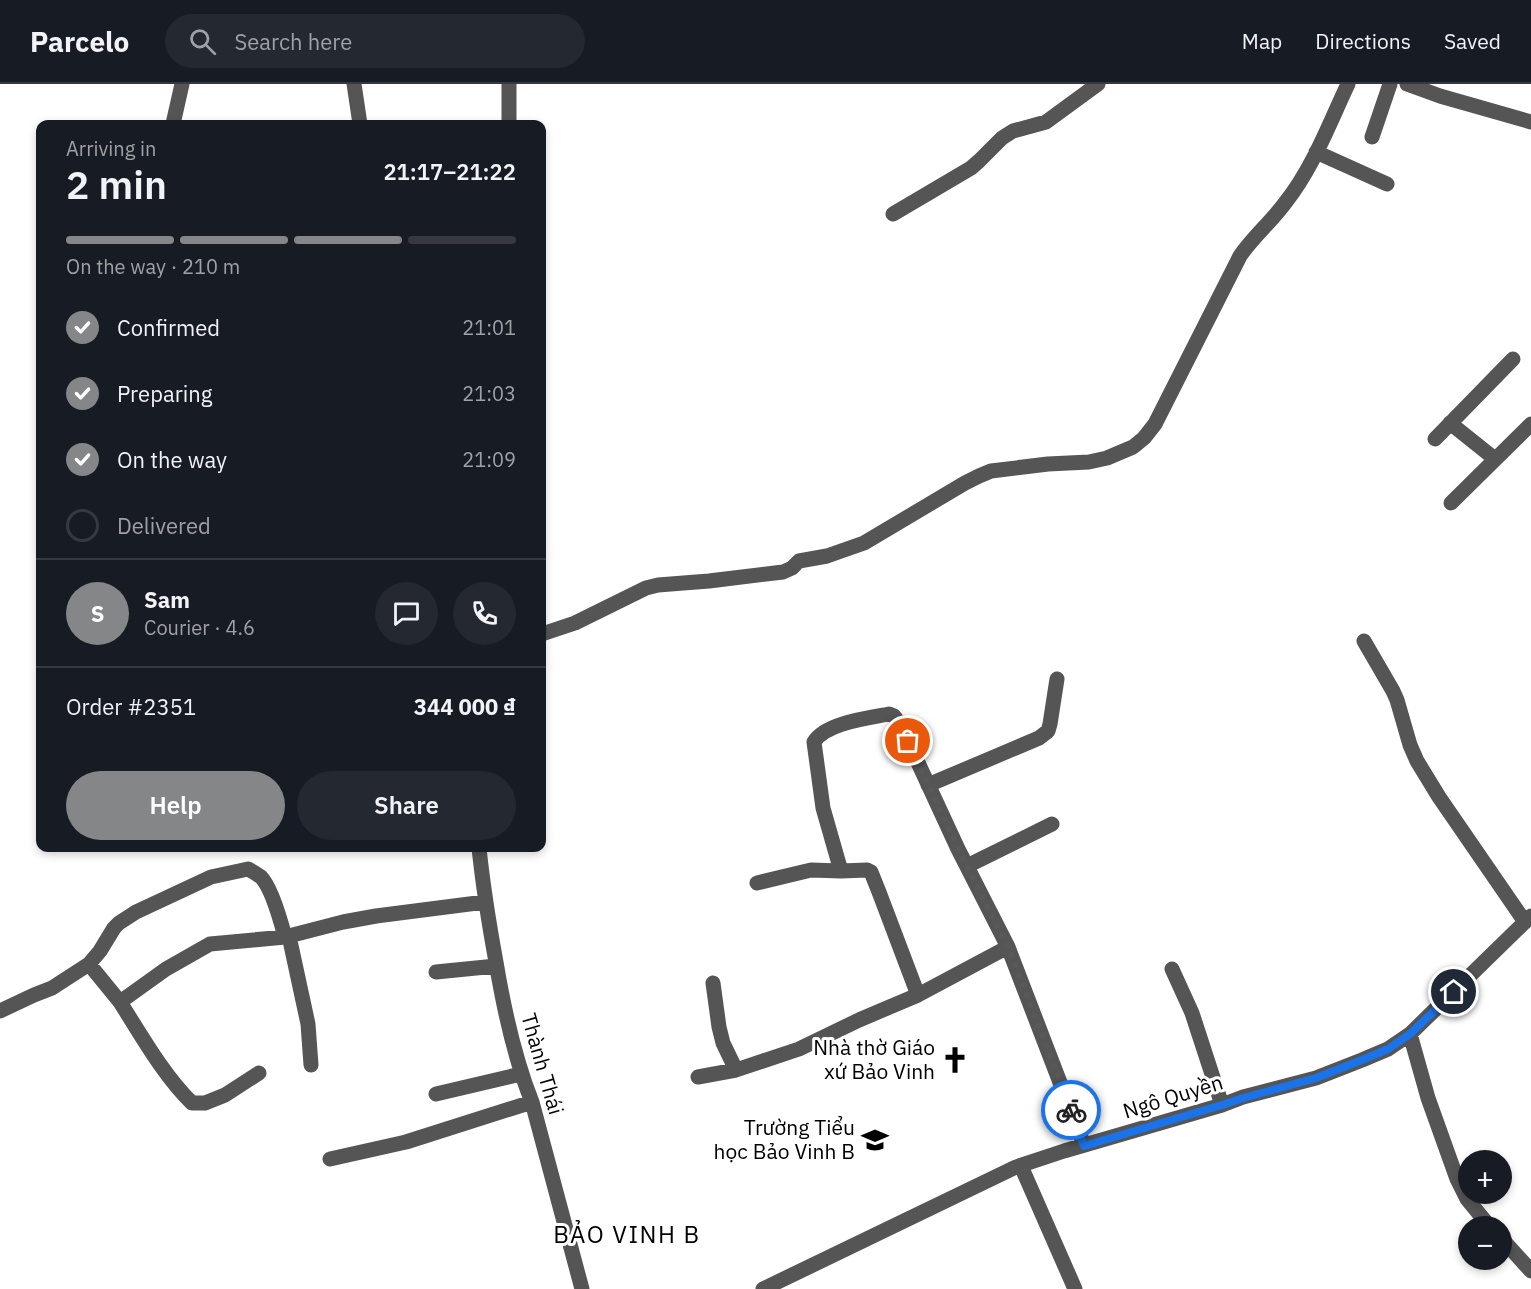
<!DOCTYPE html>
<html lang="en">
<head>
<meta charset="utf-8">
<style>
  body { margin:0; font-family:"IBM Plex Sans",sans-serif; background:#242831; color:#f1f3f6; height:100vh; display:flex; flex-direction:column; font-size:22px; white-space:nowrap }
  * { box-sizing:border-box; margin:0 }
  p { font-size:20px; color:#9ea1a6 }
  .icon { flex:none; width:33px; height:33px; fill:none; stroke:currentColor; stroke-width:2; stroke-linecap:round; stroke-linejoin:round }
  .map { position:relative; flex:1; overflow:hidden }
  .sheet { position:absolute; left:36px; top:36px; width:510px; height:732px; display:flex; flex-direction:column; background:#171b24; border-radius:12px; box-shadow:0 3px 9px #0003 }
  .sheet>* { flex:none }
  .fabs { position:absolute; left:1458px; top:1066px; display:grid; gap:12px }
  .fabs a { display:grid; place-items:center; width:54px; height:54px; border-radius:50%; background:#171b24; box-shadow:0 3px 9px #0003; font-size:30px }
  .pin { position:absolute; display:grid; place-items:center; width:51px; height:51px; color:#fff; margin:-26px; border:3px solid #fff; border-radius:50%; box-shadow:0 2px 6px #0007 }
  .courier { position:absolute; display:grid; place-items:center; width:60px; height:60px; margin:-30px; border:4px solid #1a73e8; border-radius:50%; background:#fff; color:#222; box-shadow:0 2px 8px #0007 }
  .headline em { font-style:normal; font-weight:600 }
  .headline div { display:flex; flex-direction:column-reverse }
  .headline { display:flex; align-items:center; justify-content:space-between; height:102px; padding:0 30px }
  h1 { font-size:39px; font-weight:600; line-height:45px }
  .bar { display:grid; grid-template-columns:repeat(4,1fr); gap:9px 6px; align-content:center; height:72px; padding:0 30px }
  .bar i { height:8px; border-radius:4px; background:#363941 }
  .bar .current { background:#858687 }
  .bar p { grid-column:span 4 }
  .line { display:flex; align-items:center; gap:15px; padding:0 30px; border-top:2px solid #363941 }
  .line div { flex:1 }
  .round { display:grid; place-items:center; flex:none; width:63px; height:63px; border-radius:32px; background:#242831 }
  ol { padding:0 30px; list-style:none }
  li { display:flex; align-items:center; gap:18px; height:66px }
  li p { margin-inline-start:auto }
  li .icon { padding:6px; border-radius:50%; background:#858687; color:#fff; stroke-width:4 }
  li:last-child { color:#9ea1a6 }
  li i { width:33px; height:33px; border:3px solid #363941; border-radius:50% }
  .primary-button { display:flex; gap:12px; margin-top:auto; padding:12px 30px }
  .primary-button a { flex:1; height:69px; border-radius:36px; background:#858687; color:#fff; font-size:24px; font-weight:600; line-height:69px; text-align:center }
  .primary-button a+a { background:#242831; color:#f1f3f6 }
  header { display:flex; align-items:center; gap:36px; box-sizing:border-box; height:84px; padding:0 30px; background:#171b24; border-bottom:2px solid #363941 }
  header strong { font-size:28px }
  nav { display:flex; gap:33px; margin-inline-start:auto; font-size:21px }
  .search { width:420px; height:54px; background:#242831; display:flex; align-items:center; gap:15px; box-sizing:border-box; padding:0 21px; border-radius:33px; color:#9ea1a6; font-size:22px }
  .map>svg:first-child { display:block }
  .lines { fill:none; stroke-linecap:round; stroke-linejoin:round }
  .minor { stroke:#555; stroke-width:15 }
  .done { stroke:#595959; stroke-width:6; stroke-dasharray:0 10.8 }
  .route { stroke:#1a73e8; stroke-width:8 }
  .labels { text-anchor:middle; stroke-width:6; stroke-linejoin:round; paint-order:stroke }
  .poi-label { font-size:21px; fill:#000; stroke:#fff; text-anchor:end }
  .street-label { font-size:21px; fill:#000; stroke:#fff }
  .quarter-label { font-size:24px; letter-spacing:1.5px; fill:#000; stroke:#fff }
</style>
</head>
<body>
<header>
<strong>Parcelo</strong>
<div class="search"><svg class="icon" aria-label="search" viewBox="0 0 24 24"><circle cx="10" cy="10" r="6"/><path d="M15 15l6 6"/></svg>Search here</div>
<nav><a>Map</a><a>Directions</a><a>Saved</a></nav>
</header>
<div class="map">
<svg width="1531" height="1205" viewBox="0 0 1531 1205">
  <rect width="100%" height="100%" fill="#fff"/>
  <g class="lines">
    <path class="minor" d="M354,0L360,40
      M1407,0L1440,12L1531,38
      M173,40L182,0
      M509,40V0
      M1372,53L1390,0
      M1316,68L1387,100
      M893,130L971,84L979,77L1002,54L1013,47L1046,38L1098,0
      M1450,339L1495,375
      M1435,355L1513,275
      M1451,419L1531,340
      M542,550L575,539L646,504L658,501L709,497L783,488L792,484L799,477L827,472L864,459L965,399L979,392L991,387L1048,380L1089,378L1107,374L1133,363L1144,354L1155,340L1240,172C1253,153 1271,138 1285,119C1313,84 1329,40 1348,0
      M1364,557L1393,607L1397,616L1410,661L1417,677L1439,713L1525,838
      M928,701L1039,654L1048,647L1050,640L1057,595
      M479,764C483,802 489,840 496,878C504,926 514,973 532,1018L582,1205
      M967,782L1052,740
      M841,787L823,724L814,658C825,639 868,634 889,630L894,632L897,636L908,657L958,765L1008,863L1084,1061
      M757,799L811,786L841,787L867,786L871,788L879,808L918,911
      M289,852L308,940L311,981
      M89,880L120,918L166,885L210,860L285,853
      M1172,885L1192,929L1222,1021
      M436,888L496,882
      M713,899L719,943L723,959L736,986L799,965L859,936L918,911L1008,863
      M120,918C141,951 164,992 192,1019H205L225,1011L259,989
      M0,927L34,911L52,904L89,880L100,867L114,844L119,839L136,828L211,793L248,785C252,787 257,790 261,793C272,804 281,838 285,853L343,838L376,832L485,818
      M1410,950L1428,1014L1457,1095L1467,1115L1490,1143
      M698,993L736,986
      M436,1010L521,990
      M330,1075L406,1058L532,1018
      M1021,1082L1075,1205
      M1502,1155L1531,1187
      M763,1205L1016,1083L1064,1067L1222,1021L1243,1013L1316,994L1362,976L1388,965L1410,950L1531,832"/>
  </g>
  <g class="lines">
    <path class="done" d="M908,657L958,765L1008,863L1071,1026"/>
    <path class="route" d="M1071,1026L1084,1062L1222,1021L1243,1014L1316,994L1362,976L1388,965L1410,950L1454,908"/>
  </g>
  <defs>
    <symbol id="church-bare" viewBox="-9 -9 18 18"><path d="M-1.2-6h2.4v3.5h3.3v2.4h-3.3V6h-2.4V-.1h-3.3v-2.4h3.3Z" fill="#000" stroke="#fff" stroke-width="2.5" paint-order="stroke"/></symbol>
    <symbol id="school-bare" viewBox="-9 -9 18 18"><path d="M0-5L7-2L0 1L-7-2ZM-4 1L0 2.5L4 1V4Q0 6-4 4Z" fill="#000" stroke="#fff" stroke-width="2.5" paint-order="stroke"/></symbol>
  </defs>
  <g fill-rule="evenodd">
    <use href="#church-bare" x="936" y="957" width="38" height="38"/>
    <use href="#school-bare" x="856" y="1037" width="38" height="38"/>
  </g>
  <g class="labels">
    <g class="poi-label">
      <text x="935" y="971">Nhà thờ Giáo<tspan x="935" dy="24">xứ Bảo Vinh</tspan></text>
      <text x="855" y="1051">Trường Tiểu<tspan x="855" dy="24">học Bảo Vinh B</tspan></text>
    </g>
    <g class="street-label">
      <text transform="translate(542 980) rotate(74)" y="7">Thành Thái</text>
      <text transform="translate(1173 1013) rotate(-17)" y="7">Ngô Quyền</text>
    </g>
    <g class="quarter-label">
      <text x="627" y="1159">BẢO VINH B</text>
    </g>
  </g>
</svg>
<div class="fabs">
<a>+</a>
<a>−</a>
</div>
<div class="pin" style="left:908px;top:657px;background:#ea580c"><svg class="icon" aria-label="bag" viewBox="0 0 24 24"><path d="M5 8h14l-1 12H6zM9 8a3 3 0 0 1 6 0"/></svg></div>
<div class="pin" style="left:1454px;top:908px;background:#1f2937"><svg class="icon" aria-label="home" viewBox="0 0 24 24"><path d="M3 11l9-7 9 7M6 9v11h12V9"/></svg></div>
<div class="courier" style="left:1071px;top:1026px"><svg class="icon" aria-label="bike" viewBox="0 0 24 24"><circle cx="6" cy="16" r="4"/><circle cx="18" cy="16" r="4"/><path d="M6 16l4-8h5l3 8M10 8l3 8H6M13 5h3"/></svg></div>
<section class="sheet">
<div class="headline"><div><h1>2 min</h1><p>Arriving in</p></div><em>21:17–21:22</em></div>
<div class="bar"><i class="current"></i><i class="current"></i><i class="current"></i><i></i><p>On the way · 210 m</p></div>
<ol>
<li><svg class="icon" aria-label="check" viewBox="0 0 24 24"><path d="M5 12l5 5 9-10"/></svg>Confirmed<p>21:01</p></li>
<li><svg class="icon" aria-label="check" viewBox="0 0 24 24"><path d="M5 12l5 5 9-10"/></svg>Preparing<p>21:03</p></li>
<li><svg class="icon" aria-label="check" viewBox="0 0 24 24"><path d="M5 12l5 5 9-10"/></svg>On the way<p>21:09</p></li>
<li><i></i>Delivered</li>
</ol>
<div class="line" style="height:108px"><b class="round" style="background:#858687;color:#fff">S</b><div><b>Sam</b><p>Courier · 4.6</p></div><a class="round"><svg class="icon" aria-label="chat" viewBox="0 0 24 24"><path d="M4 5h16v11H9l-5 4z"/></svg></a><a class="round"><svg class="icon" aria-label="phone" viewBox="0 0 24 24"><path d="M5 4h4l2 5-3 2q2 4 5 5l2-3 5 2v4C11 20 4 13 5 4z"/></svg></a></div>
<div class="line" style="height:78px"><div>Order #2351</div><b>344 000 ₫</b></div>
<div class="primary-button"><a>Help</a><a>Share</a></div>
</section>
</div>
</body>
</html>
